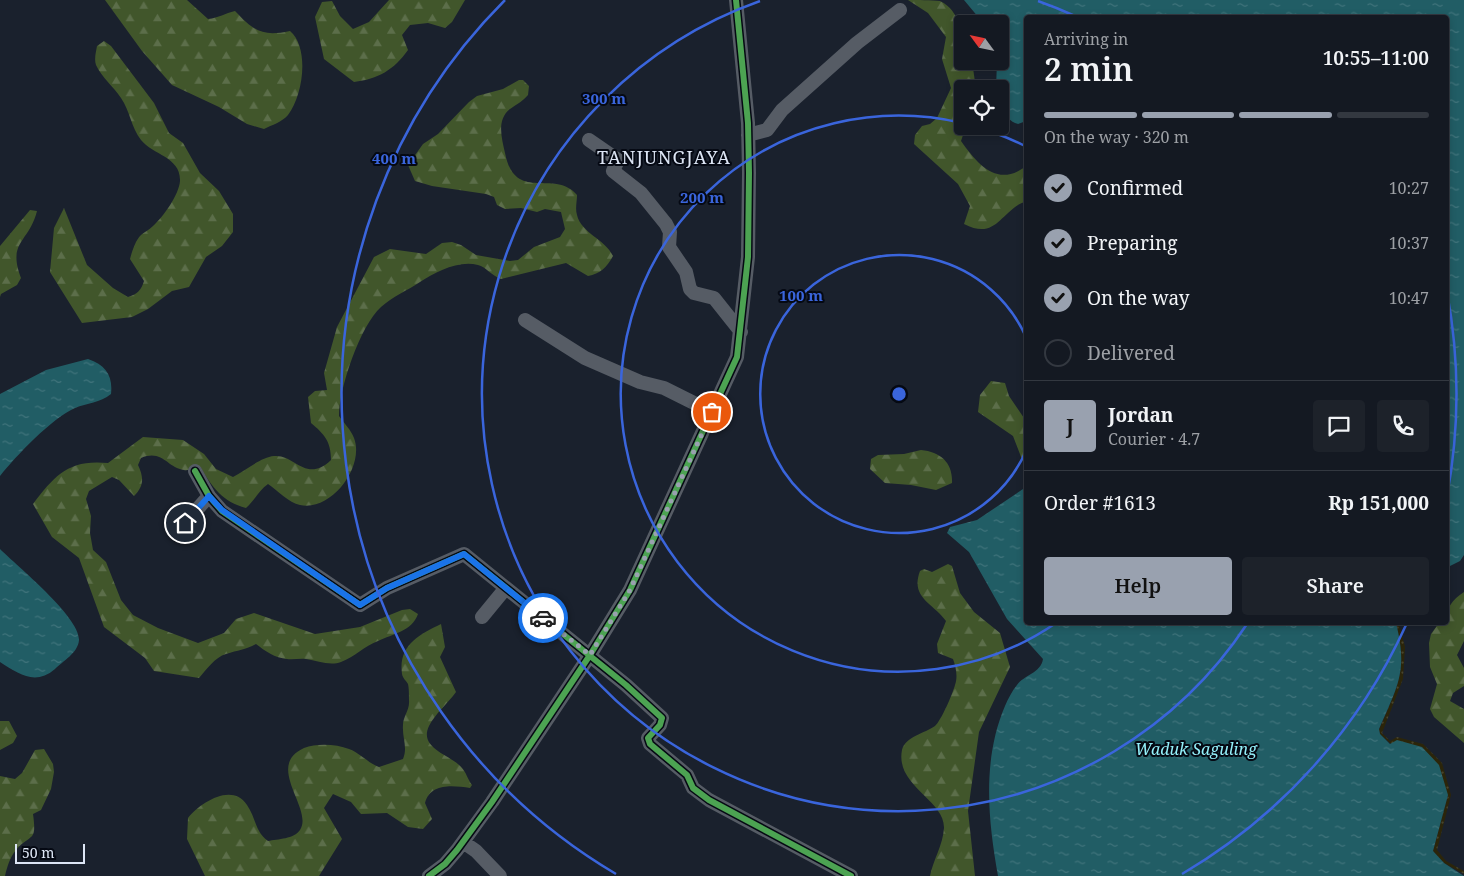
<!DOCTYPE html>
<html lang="en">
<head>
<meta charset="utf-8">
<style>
  body { margin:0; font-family:"Noto Serif",serif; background:#1d222a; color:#f1f3f6; height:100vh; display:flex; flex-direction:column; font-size:19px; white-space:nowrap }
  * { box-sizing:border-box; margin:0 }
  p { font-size:16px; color:#9da0a5 }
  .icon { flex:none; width:28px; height:28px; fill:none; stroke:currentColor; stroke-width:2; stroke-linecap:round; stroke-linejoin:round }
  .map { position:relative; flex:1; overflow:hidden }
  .drawer { position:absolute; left:1024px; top:15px; width:425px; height:610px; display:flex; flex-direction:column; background:#141922; border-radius:5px; box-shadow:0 2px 8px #0003,0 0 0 1px #333840 }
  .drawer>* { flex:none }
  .needle { width:32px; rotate:303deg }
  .fabs { position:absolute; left:954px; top:15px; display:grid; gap:10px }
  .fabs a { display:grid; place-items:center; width:55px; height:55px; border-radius:5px; background:#141922; box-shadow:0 2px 8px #0003,0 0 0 1px #333840; font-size:25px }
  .scale { position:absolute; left:15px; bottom:12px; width:70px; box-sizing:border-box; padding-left:5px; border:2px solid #dde6f5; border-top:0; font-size:14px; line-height:18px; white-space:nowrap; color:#dde6f5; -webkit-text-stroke:4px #050913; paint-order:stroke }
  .pin { position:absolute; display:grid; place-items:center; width:42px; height:42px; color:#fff; margin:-21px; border:2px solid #fff; border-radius:50%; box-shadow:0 1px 5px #0007 }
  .courier { position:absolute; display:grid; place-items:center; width:50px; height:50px; margin:-25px; border:4px solid #1a73e8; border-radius:50%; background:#fff; color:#222; box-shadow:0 1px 6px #0007 }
  .summary em { font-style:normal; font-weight:600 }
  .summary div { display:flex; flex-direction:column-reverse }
  .summary { display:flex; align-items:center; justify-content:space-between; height:85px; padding:0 20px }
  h1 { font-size:32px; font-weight:600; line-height:38px }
  .bar { display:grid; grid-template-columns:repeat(4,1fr); gap:8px 5px; align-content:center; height:60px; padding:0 20px }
  .bar i { height:6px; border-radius:4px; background:#333840 }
  .bar .on { background:#99a1af }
  .bar p { grid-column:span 4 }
  .line { display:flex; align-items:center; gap:12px; padding:0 20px; border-top:1px solid #333840 }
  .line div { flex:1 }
  .round { display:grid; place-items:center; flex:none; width:52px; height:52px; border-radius:5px; background:#1d222a }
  ol { padding:0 20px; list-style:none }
  li { display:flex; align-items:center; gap:15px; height:55px }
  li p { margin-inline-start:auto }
  li .icon { padding:5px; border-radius:50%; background:#99a1af; color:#111; stroke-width:4 }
  li:last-child { color:#9da0a5 }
  li i { width:28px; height:28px; border:2px solid #333840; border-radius:50% }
  .primary-button { display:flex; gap:10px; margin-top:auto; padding:10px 20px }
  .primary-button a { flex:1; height:58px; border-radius:5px; background:#99a1af; color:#111; font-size:20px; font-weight:600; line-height:58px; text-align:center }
  .primary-button a+a { background:#1d222a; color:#f1f3f6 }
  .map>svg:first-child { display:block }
  .forest { fill:url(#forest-firs) }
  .sand { fill:url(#sand-dots) }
  .water { fill:url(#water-ripples) }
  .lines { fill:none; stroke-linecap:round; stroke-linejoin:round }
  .minor { stroke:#565c65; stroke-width:14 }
  .cycleway-casing { stroke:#050913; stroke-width:9 }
  .cycleway { stroke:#4ca352; stroke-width:6 }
  .done { stroke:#99a1af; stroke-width:5; stroke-dasharray:0 9 }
  .route { stroke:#1a73e8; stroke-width:6 }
  .ring { fill:none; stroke:#3a65dc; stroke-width:2.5 }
  .labels { text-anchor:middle; stroke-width:4; stroke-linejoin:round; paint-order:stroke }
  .water-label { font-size:16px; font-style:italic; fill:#94f1fb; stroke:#050913 }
  .quarter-label { font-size:18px; letter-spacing:1px; fill:#dde6f5; stroke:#050913 }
  .centre { fill:#3a65dc; stroke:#050913; stroke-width:2.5 }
  .ring-label { font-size:15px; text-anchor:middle; font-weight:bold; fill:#3a65dc; stroke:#050913; stroke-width:4; stroke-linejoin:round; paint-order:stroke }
</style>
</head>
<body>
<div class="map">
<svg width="1464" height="876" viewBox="0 0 1464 876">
  <defs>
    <pattern id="forest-firs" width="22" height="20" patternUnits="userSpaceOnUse" patternTransform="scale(1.25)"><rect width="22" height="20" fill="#41562b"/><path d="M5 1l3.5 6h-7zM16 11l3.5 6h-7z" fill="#5c6e4a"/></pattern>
    <pattern id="sand-dots" width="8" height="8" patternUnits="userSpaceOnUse" patternTransform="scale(1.25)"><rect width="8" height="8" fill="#2b250a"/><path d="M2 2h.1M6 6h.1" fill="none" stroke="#49452e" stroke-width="1.8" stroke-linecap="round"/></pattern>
    <pattern id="water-ripples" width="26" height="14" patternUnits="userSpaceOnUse" patternTransform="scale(1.25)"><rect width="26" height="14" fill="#215d65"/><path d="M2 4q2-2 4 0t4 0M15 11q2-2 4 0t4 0" fill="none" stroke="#41747c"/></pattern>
  </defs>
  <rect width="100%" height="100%" fill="#1a212d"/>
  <path class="forest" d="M105,0H187L208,19C219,18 225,13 235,11C254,31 262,37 290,31C310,48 303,96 288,115C282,122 272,125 264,129L247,124L219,107L172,85L142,51Z
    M389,0H465L452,22L445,28L428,23L410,25L402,35L408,50C394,70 378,79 354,82L324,59L315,17L322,2L332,1L340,16L353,29L369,22Z
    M908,0C917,0 932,0 940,1C963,12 962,40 962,61H972L976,89H962V126H966L961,141C978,165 998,188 1026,166V201C1000,211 997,241 964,224L970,206L958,184L914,144L915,135L922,126L930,124L937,118L951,88L942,59L946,37L928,13Z
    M104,41L111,46L154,103L169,133L183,143L200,173L219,191L233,214V232L222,246L206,257L189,287L172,291L148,309L132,317L82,323L50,272L54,228L64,208L87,265L113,288L128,297C138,294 141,290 144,281L130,259C132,252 135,241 141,235C144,232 149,230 153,226C163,217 179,195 180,181C181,157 153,155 141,140C131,127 130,111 121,98C114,87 102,78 96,65C94,59 96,52 97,46Z
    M519,80H523L529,86L528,95C523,101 517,104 510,109C496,120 502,139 505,153C515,204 554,168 577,195C577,201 575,209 577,215C581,233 605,239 613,256C607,267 600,274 588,276L566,263L501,279C492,276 486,267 478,265C458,260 436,272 420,282C408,290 392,297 381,307C360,326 339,388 339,416C344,423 351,430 354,438C365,467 331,512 300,505C289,503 277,490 268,484C259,490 255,500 246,508C223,502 212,487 201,468C196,468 188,471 184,470C167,468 163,449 141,458L138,465C144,478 144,486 134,496L119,480L112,477L89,491L86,499L91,516L90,533L93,550L106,562L121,600L133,615L158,628L198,643L224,633L236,619L254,613L315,634L360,627L402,610L410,609L418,614C412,631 393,634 378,641C364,646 355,657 341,662C330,666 318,661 306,659C300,658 293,660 287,659C275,658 265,651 256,644C245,650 238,650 226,654C215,657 206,670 199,678L154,671L145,658L104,627L79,558L52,537L33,504C55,475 69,459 108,463L143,437L183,440L204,454L216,469L233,477C245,471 261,457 274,456C295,454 306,484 331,460C331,441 324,434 311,423L308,397L315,391L327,390L324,373L337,327L374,257L390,249L426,254L442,243L452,242L461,245L476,255L510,261L518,260L534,247L560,237L565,229L561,212L545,209L537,212L521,208L505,209L497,205L494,197L486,194L432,186L415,181L408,165L423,144L438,134L469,102L477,96L503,89Z
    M30,210L37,211C29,243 7,241 21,278L17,285L1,294L0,297V246Z
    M991,381L1005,383L1009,396L1026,421V462H1023L1013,436L978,412L980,395Z
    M921,450C941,452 953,463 952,483L936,490L911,485L885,483L870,469L871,459L878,455L904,454Z
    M948,564L952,566L960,593L974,612L1000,633L1010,667L979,732L968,811L975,876H930C933,860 943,845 944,828C945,800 895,786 902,750C905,737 925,733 935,726C941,721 953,693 955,685C958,677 956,667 953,659L938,653L937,644L946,621C933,603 910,598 920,571L924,569L932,572Z
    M1464,592V641L1457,655L1464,668V686L1453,693L1450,701L1464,709V743L1434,717L1430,709L1437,684L1430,667L1429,643L1431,634L1439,623L1446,622C1446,608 1452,600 1464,592Z
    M441,624L445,647L440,657L456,692C448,703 435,714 429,726C418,749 452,755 462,768C466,772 468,780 472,785L470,788C454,786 431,782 425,803L432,819L423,829L408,827L387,813L361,814L351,802L333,794L324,808L342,839L319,876H205L187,839L188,818C200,803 232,782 247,805C256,818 255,832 268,841C278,839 294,839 300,830C314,809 264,766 304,748C317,743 336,744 349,749C360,753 368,763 379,767L403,759C408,747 402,738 403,725C403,716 410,710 409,700C409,695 409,688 408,684C406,680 403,679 402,674C398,646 418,635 441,624Z
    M0,721H9L17,736L13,743L0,750Z
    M44,749L53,764L54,772L51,789L41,810L33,814C37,843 31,833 16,850C10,857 7,867 5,876H0V776L15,779L22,773L35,750Z"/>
  <path class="sand" d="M1396,623H1399L1405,647L1403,679L1382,733L1390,741L1397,737L1423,744L1442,763L1451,795L1437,850L1446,861L1464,871V874L1444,863L1433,851L1448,795L1380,734L1379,730C1398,685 1408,671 1396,623Z"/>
  <path class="water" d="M964,0H1464V555L1460,561L1446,568V18H1026V121L1018,124C1002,119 1000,103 1000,89H996L997,61H1000V24H984Z
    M88,359C106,365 113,376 111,394C100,403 87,403 75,408C52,418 16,456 0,476V394L46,370Z
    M1026,487V622L1396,623C1408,671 1398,685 1379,729L1380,734L1390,744L1397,740L1422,747L1439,765L1448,795L1433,851L1444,863L1464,876H998C988,820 982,760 1005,706C1008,699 1012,691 1017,685C1024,675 1041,673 1043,659L1007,619L969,552L947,533L950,527L977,520Z
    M0,549C17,566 80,617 79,640C78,653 63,661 55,669C35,686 19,674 0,662Z"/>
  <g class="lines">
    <path class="minor" d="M748,135L767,130L782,110L857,43L900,10
      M589,140L618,160L613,171L641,193L666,224L670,232L669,247L686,272L690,289L694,293L714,298L741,332
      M525,320L585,358L640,382L664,388L712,412
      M195,471L209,496L222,511L360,605L387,588L464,554L626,685L662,718L660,725L648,738L650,744L687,775L693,788L709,800L851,876
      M185,523L209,496
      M482,617L505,589
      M463,842L476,851L500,876
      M429,876L445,864L457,850L492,802L590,655L630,590L737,357L748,257L749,173L748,123L736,0"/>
    <defs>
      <path id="cycleway" d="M195,471L209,496L222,511L360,605L387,588L464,554L626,685L662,718L660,725L648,738L650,744L687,775L693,788L709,800L851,876
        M429,876L445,864L457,850L492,802L590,655L630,590L737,357L748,257L749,173L748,123L736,0"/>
    </defs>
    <use href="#cycleway" class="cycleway-casing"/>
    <use href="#cycleway" class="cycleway"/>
  </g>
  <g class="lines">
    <path class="done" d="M543,618L590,655L630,590L712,412"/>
    <path class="route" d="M185,523L209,496L222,510L360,605L387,588L464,554L543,618"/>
  </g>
  <g class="ring">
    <path d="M1026 451A139 139 0 1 1 1026 337"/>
    <path d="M1056 623A278 278 0 1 1 962 123M976 127A278 278 0 0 1 1025 146"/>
    <path d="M1247 624A417 417 0 1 1 760 1M1038 1A417 417 0 0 1 1075 16"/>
    <path d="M1406 625A557 557 0 0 1 1182 874M616 874A557 557 0 0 1 505 0M1447 292A557 557 0 0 1 1447 496"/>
  </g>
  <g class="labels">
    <g class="water-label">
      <text x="1196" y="755">Waduk Saguling</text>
    </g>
    <g class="quarter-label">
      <text x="664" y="164">TANJUNGJAYA</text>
    </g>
  </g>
  <circle cx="899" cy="394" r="8" class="centre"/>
  <g class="ring-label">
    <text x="604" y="104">300 m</text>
    <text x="394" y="164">400 m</text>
    <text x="702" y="203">200 m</text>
    <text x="801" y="301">100 m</text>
  </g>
</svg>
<div class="fabs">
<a><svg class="needle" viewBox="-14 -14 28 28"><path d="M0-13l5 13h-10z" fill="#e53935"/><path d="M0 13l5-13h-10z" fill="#9da0a5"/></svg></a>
<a><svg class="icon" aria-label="locate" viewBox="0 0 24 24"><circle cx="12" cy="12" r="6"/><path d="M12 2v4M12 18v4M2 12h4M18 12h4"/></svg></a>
</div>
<div class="scale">50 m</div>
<div class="pin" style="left:712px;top:412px;background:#ea580c"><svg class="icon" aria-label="bag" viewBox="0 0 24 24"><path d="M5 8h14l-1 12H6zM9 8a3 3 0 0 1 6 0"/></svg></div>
<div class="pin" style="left:185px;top:523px;background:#1f2937"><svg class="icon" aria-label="home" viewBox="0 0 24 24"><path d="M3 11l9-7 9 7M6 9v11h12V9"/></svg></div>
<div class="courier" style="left:543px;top:618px"><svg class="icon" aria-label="car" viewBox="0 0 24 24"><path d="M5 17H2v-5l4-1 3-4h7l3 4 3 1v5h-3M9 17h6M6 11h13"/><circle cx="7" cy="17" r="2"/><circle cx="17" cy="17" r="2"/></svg></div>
<section class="drawer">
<div class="summary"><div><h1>2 min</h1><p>Arriving in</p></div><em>10:55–11:00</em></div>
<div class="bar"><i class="on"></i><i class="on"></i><i class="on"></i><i></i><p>On the way · 320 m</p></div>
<ol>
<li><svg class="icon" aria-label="check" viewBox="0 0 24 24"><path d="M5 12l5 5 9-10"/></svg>Confirmed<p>10:27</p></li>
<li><svg class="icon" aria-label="check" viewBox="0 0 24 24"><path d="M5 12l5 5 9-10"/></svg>Preparing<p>10:37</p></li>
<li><svg class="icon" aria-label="check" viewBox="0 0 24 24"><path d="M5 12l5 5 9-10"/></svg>On the way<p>10:47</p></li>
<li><i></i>Delivered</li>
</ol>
<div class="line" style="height:90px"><b class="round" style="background:#99a1af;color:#111">J</b><div><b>Jordan</b><p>Courier · 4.7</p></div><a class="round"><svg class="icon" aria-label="chat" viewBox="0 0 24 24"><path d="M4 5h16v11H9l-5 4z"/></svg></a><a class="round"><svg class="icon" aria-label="phone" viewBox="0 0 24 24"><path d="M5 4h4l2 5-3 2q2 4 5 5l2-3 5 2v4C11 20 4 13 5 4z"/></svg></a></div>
<div class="line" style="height:65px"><div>Order #1613</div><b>Rp 151,000</b></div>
<div class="primary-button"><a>Help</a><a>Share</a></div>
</section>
</div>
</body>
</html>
